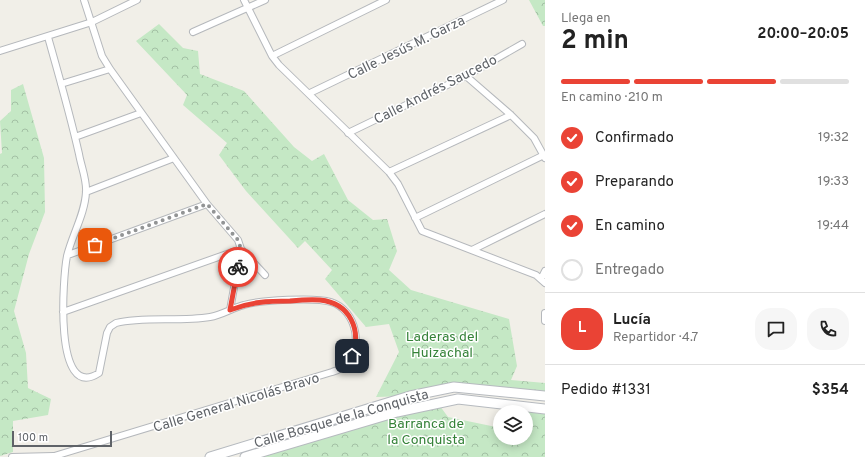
<!DOCTYPE html>
<html lang="es">
<head>
<meta charset="utf-8">
<style>
  body { margin:0; font-family:Overpass,sans-serif; background:#f6f6f6; color:#222; height:100vh; display:flex; flex-direction:column; font-size:15px; white-space:nowrap }
  * { box-sizing:border-box; margin:0 }
  p { font-size:13px; color:#767676 }
  .icon { flex:none; width:22px; height:22px; fill:none; stroke:currentColor; stroke-width:2; stroke-linecap:round; stroke-linejoin:round }
  .map { position:relative; flex:1; overflow:hidden }
  .side { display:flex; flex-direction:column; background:#fff; width:320px }
  .side>* { flex:none }
  .controls { position:absolute; left:493px; top:405px; display:grid; gap:8px }
  .controls a { display:grid; place-items:center; width:40px; height:40px; border-radius:50%; background:#fff; box-shadow:0 2px 10px #0003; font-size:20px }
  .scale { position:absolute; left:12px; bottom:10px; width:100px; box-sizing:border-box; padding-left:4px; border:2px solid #5f6368; border-top:0; font-size:11px; line-height:14px; white-space:nowrap; color:#5f6368; -webkit-text-stroke:3px #fff; paint-order:stroke }
  .pin { position:absolute; display:grid; place-items:center; width:34px; height:34px; color:#fff; margin:-17px; border-radius:8px; box-shadow:0 2px 6px #0006 }
  .courier { position:absolute; display:grid; place-items:center; width:40px; height:40px; margin:-20px; border:3px solid #ea4335; border-radius:50%; background:#fff; color:#222; box-shadow:0 1px 5px #0007 }
  .head em { font-style:normal; font-weight:700 }
  .head div { display:flex; flex-direction:column-reverse }
  .head { display:flex; align-items:center; justify-content:space-between; height:68px; padding:0 16px }
  h1 { font-size:26px; font-weight:700; line-height:30px }
  .bar { display:grid; grid-template-columns:repeat(4,1fr); gap:6px 4px; align-content:center; height:48px; padding:0 16px }
  .bar i { height:5px; border-radius:3px; background:#e0e0e0 }
  .bar .current { background:#ea4335 }
  .bar p { grid-column:span 4 }
  .line { display:flex; align-items:center; gap:10px; padding:0 16px; border-top:1px solid #e0e0e0 }
  .line div { flex:1 }
  .round { display:grid; place-items:center; flex:none; width:42px; height:42px; border-radius:16px; background:#f6f6f6 }
  ol { padding:0 16px; list-style:none }
  li { display:flex; align-items:center; gap:12px; height:44px }
  li p { margin-inline-start:auto }
  li .icon { padding:4px; border-radius:50%; background:#ea4335; color:#fff; stroke-width:4 }
  li:last-child { color:#767676 }
  li i { width:22px; height:22px; border:2px solid #e0e0e0; border-radius:50% }
  main { display:flex; flex:1; min-height:0 }
  .map>svg:first-child { display:block }
  .forest { fill:url(#forest-crowns) }
  .lines { fill:none; stroke-linecap:round; stroke-linejoin:round }
  .street-casing { stroke:#b5b8bc; stroke-width:8 }
  .secondary-casing { stroke:#b6babf; stroke-width:11 }
  .street { stroke:#fff; stroke-width:6 }
  .secondary { stroke:#fff; stroke-width:9 }
  .done { stroke:#929495; stroke-width:4; stroke-dasharray:0 7.2 }
  .route { stroke:#ea4335; stroke-width:5 }
  .labels { text-anchor:middle; stroke-width:3; stroke-linejoin:round; paint-order:stroke }
  .street-label { font-size:14px; fill:#5f6368; stroke:#fff }
  .park-label { font-size:14px; fill:#348238; stroke:#fff }
</style>
</head>
<body>
<main>
<div class="map">
<svg width="545" height="457" viewBox="0 0 545 457">
  <defs>
    <pattern id="forest-crowns" width="20" height="18" patternUnits="userSpaceOnUse"><rect width="20" height="18" fill="#c5e8c5"/><path d="M2 6a3 3 0 1 1 6 0M12 15a3 3 0 1 1 6 0" fill="none" stroke="#a3c0a4"/></pattern>
  </defs>
  <rect width="100%" height="100%" fill="#f1efe8"/>
  <path class="forest" d="M529,0H545V26H543Z
    M159,24L183,48L198,51L200,74L244,91L294,147L312,161L324,154L348,200L373,220L387,219L397,251L389,270L411,290L509,319L517,366L511,380L545,383V396L454,387L410,396L376,397L399,352L389,324L366,327L325,279L332,270L305,241L298,248L246,191L219,155L227,143L183,105L187,95L136,41Z
    M23,84L44,158L45,212L29,254L14,311L26,353L28,388L51,399L48,415L13,421V452L0,456V154L2,153L0,121L11,111V90Z
    M437,402L448,417L496,427L500,420V438H526V412H504L508,404L545,409V457H244Z"/>
  <g class="lines">
    <defs>
      <path id="street" d="M84,0L102,56L110,69L207,204L238,240L241,249L265,275
        M244,0L272,56L279,65L389,172L398,184L422,231L536,275L545,283
        M193,32L265,0
        M48,37C59,76 70,114 79,154C81,166 87,180 86,192C85,214 72,235 67,256C63,276 53,403 99,373L107,333L110,327L116,323C143,316 180,322 210,317C222,315 232,308 244,305C261,300 315,297 331,302C357,310 365,350 343,367C340,369 336,371 332,372L51,457
        M0,51L92,22L137,0
        M272,56L386,0
        M466,76L511,115L534,138L545,158
        M61,84L110,69
        M310,93L503,0
        M348,133L466,76L522,44
        M75,137L141,113
        M389,172L511,115
        M86,192L174,158
        M415,218L544,155
        M472,250L545,214
        M68,255L207,204
        M541,279L545,271
        M63,312L241,249L230,310
        M545,313V321
        M12,457L54,456"/>
      <path id="secondary" d="M210,457L410,396L454,387L545,396
        M245,457L397,412L458,399L545,409"/>
    </defs>
    <use href="#street" class="street-casing"/>
    <use href="#secondary" class="secondary-casing"/>
    <use href="#street" class="street"/>
    <use href="#secondary" class="secondary"/>
  </g>
  <g class="lines">
    <path class="done" d="M95,245L207,204L238,240L241,249L238,267"/>
    <path class="route" d="M238,267L230,310C250,302 268,301 290,301C300,300 310,299 320,300C350,303 362,330 352,356"/>
  </g>
  <g class="labels">
    <g class="street-label">
      <text transform="translate(406 47) rotate(-26)" y="5">Calle Jesús M. Garza</text>
      <text transform="translate(435 89) rotate(-27)" y="5">Calle Andrés Saucedo</text>
      <text transform="translate(236 402) rotate(-17)" y="5">Calle General Nicolás Bravo</text>
      <text transform="translate(341 418) rotate(-16)" y="5">Calle Bosque de la Conquista</text>
    </g>
    <g class="park-label">
      <text x="442" y="341">Laderas del<tspan x="442" dy="16">Huizachal</tspan></text>
      <text x="426" y="428">Barranca de<tspan x="426" dy="16">la Conquista</tspan></text>
    </g>
  </g>
</svg>
<div class="controls">
<a><svg class="icon" aria-label="layers" viewBox="0 0 24 24"><path d="M12 4l9 5-9 5-9-5zM3 14l9 5 9-5"/></svg></a>
</div>
<div class="scale">100 m</div>
<div class="pin" style="left:95px;top:245px;background:#ea580c"><svg class="icon" aria-label="bag" viewBox="0 0 24 24"><path d="M5 8h14l-1 12H6zM9 8a3 3 0 0 1 6 0"/></svg></div>
<div class="pin" style="left:352px;top:356px;background:#1f2937"><svg class="icon" aria-label="home" viewBox="0 0 24 24"><path d="M3 11l9-7 9 7M6 9v11h12V9"/></svg></div>
<div class="courier" style="left:238px;top:267px"><svg class="icon" aria-label="bike" viewBox="0 0 24 24"><circle cx="6" cy="16" r="4"/><circle cx="18" cy="16" r="4"/><path d="M6 16l4-8h5l3 8M10 8l3 8H6M13 5h3"/></svg></div>
</div>
<section class="side">
<div class="head"><div><h1>2 min</h1><p>Llega en</p></div><em>20:00–20:05</em></div>
<div class="bar"><i class="current"></i><i class="current"></i><i class="current"></i><i></i><p>En camino · 210 m</p></div>
<ol>
<li><svg class="icon" aria-label="check" viewBox="0 0 24 24"><path d="M5 12l5 5 9-10"/></svg>Confirmado<p>19:32</p></li>
<li><svg class="icon" aria-label="check" viewBox="0 0 24 24"><path d="M5 12l5 5 9-10"/></svg>Preparando<p>19:33</p></li>
<li><svg class="icon" aria-label="check" viewBox="0 0 24 24"><path d="M5 12l5 5 9-10"/></svg>En camino<p>19:44</p></li>
<li><i></i>Entregado</li>
</ol>
<div class="line" style="height:72px"><b class="round" style="background:#ea4335;color:#fff">L</b><div><b>Lucía</b><p>Repartidor · 4.7</p></div><a class="round"><svg class="icon" aria-label="chat" viewBox="0 0 24 24"><path d="M4 5h16v11H9l-5 4z"/></svg></a><a class="round"><svg class="icon" aria-label="phone" viewBox="0 0 24 24"><path d="M5 4h4l2 5-3 2q2 4 5 5l2-3 5 2v4C11 20 4 13 5 4z"/></svg></a></div>
<div class="line" style="height:52px"><div>Pedido #1331</div><b>$354</b></div>
</section>
</main>
</body>
</html>
